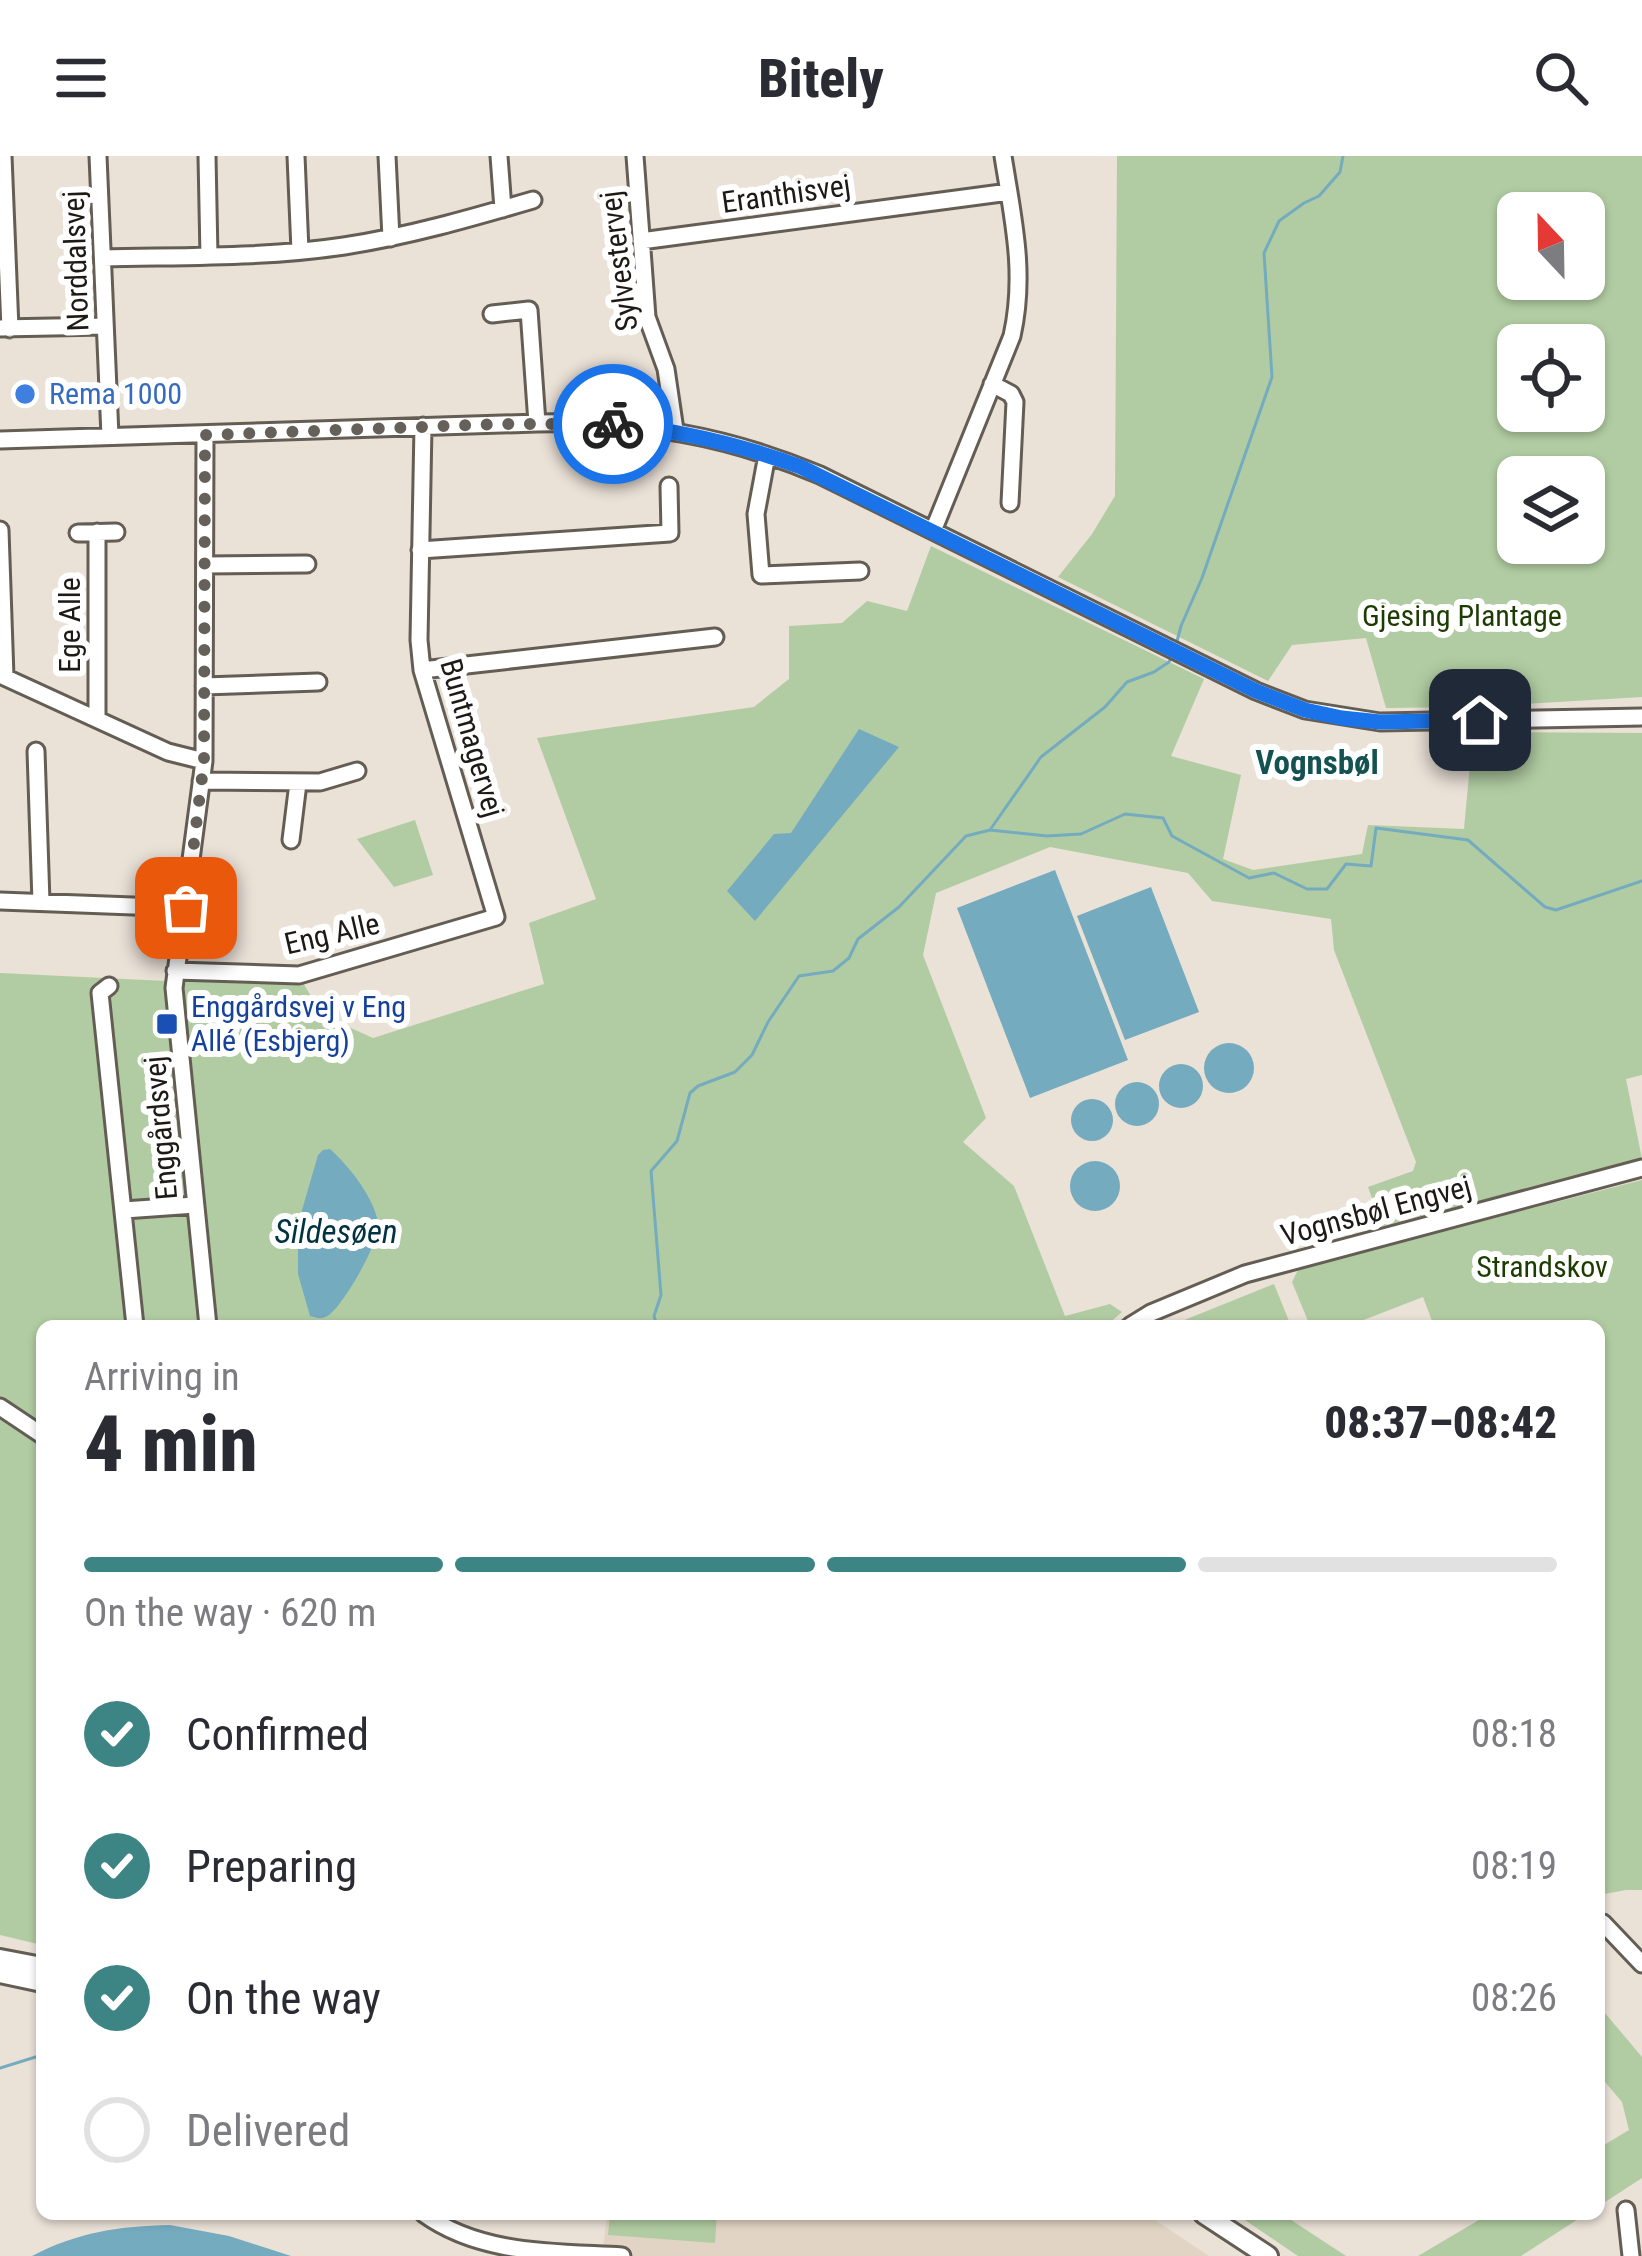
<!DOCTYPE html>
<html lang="en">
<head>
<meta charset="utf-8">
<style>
  body { margin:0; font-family:"Roboto Condensed",sans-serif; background:#f7f7f7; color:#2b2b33; height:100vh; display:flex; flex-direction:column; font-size:45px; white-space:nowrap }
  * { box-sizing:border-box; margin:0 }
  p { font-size:39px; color:#7c7c81 }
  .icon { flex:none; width:66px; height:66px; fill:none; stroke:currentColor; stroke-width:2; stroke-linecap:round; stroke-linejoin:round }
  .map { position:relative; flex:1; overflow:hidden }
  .drawer { position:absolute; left:36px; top:1164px; width:1569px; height:900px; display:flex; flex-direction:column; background:#fff; border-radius:18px; box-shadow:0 3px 9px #0004 }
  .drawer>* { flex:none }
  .needle { width:78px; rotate:338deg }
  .buttons { position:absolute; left:1497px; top:36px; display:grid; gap:24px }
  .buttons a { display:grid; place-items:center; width:108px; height:108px; border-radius:18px; background:#fff; box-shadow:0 3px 9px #0004; font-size:60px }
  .pin { position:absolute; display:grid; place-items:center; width:102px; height:102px; color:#fff; margin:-51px; border-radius:24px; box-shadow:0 6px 18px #0006 }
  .courier { position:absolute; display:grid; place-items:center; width:120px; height:120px; margin:-60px; border:9px solid #1a73e8; border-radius:50%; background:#fff; color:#222; box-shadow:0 3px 15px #0007 }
  .head em { font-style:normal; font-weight:800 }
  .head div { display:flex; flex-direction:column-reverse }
  .head { display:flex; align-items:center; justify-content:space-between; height:204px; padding:0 48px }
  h1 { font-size:78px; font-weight:800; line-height:90px }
  .bar { display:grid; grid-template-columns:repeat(4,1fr); gap:18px 12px; align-content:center; height:144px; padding:0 48px }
  .bar i { height:15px; border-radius:9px; background:#e1e1e2 }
  .bar .current { background:#3d8584 }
  .bar p { grid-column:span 4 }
  ol { padding:0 48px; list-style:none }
  li { display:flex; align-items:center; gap:36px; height:132px }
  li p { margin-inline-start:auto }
  li .icon { padding:12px; border-radius:50%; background:#3d8584; color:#fff; stroke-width:4 }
  li:last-child { color:#7c7c81 }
  li i { width:66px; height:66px; border:6px solid #e1e1e2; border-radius:50% }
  header { display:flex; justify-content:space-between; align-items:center; height:156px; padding:0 48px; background:#fff; font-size:54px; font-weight:800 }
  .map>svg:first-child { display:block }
  .built { fill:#e2d4c4 }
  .green { fill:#b1cca2; fill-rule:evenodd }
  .water { fill:#75abbf }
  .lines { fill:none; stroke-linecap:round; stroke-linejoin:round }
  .stream { stroke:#75abbf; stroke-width:3 }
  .minor-casing { stroke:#645d54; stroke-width:21 }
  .major-casing { stroke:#645d54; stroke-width:24 }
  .minor { stroke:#fff; stroke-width:15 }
  .major { stroke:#fff; stroke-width:18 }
  .done { stroke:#65605a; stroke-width:12; stroke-dasharray:0 21.6 }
  .route { stroke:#1a73e8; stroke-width:15 }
  .shop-dot { fill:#3f7fe0; stroke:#fff; stroke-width:4.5 }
  .transit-dot { fill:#1a4fb4; stroke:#fff; stroke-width:4.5 }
  .labels { text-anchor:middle; stroke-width:12; stroke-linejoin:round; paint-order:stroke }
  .street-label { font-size:30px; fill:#1d1a16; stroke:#fff }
  .shop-label { font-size:30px; fill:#366cbe; stroke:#fff; text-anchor:start }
  .park-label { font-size:30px; fill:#1c3c00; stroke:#fff }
  .transit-label { font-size:30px; fill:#164399; stroke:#fff; text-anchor:start }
  .neighbourhood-label { font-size:33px; font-weight:bold; fill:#145151; stroke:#fff }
  .water-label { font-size:33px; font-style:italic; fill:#003342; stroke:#fff }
</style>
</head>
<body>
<header><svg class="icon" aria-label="menu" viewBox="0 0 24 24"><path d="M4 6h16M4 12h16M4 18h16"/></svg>Bitely<svg class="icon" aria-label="search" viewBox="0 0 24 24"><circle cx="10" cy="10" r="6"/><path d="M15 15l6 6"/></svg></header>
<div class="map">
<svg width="1642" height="2100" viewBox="0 0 1642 2100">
  <rect width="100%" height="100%" fill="#eae1d7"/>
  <path class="built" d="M607,2058H1146L1209,2100H602Z"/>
  <path class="green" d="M1117,0H1642V541L1473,551L1386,552L1366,482L1292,489L1268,525L1058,421L1092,378L1115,340ZM1518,57H1584V123H1518ZM1518,189H1584V255H1518ZM1518,321H1584V387H1518Z
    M931,390L1204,523L1171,600L1241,619L1223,703L1253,714L1362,698L1368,669L1464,673L1473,576L1642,577V919L1626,923L1642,1003L1382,1070L1368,1031L1413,1015L1416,1006L1334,794L1331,763L1212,745L1188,717L1050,691L936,737L923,799L986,962L963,986L1014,1030L1065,1160L1110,1148L1122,1156L1106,1170H217L183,831L190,820L302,825L322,859L373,882L544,828L529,767L596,743L537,582L754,551L789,523V470L842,467L867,445L907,455Z
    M415,664L433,719L394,731L357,683Z
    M0,817L166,825V849L199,1170H42V1789L0,1779Z
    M1642,1024V1734H1626L1599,1739V1170H1434L1423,1141L1348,1170H1310L1292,1126L1299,1112Z
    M1274,1128L1291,1170H1184L1182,1165Z
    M1599,1850L1642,1901V2022L1599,2050V1992L1629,1974L1622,1946L1599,1919Z
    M610,2058H717L715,2087L608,2079Z
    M1236,2058H1282L1346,2100H1298Z
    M1489,2058H1586L1521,2100H1418Z"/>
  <path class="water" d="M859,573L899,591L755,765L727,735L774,678L791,677Z
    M1055,714L1128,904L1030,942L957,752Z
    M1151,731L1199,856L1125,884L1077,760Z
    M1204 912a25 25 0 1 1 50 0a25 25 0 1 1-50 0Z
    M1159 930a22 22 0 1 1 44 0a22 22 0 1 1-44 0Z
    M1115 948a22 22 0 1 1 44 0a22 22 0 1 1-44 0Z
    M1071 964a21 21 0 1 1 42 0a21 21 0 1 1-42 0Z
    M330,993C349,1010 373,1040 378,1066C382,1083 344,1148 329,1159C321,1164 318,1162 310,1160L298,1118V1068L318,999L323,994Z
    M1070 1030a25 25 0 1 1 50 0a25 25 0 1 1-50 0Z
    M170,2069L229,2080L291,2100H32C78,2076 119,2070 170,2069Z"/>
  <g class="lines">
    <path class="stream" d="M1176,489L1181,470L1202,422L1272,221L1264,97L1279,65L1304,47L1319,40L1340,16L1343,0
      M990,674L1047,680L1081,678L1125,658L1163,662L1172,680L1249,722L1274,717L1307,733H1327L1346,708L1371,710L1376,672L1468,684L1545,751L1556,754L1642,725
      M657,1170L654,1160L661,1139L651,1015L677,985L690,937L698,930L735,916L752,899L768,866L799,820L833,815L849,802L858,783L899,751L966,680L990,674L1041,601L1105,551L1127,526L1154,516L1169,506L1173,498
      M0,1912L42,1899"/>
    <defs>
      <path id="minor" d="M3,0L10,173
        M98,0L110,280
        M207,0L209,100
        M296,0L300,95
        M387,0L391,82
        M499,0L503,53
        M635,0L647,161L666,213L675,274
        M641,85L1009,36
        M103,102C183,100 265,102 344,90C409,80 471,62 533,44
        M492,158L529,154L537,267
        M0,172L105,170
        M992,228L1011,238L1015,246L1010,347
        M205,279L204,605L174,832L208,1170
        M0,284L537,267C640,265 725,279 820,319L1256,535L1305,554L1380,566L1642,561
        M767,299L756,358L761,419L860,415
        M0,374L5,521
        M933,375L1012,180C1026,117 1013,63 1003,0
        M78,377L116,376
        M420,394L670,377L669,330
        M205,409L307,408
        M422,514L715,481
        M0,519L168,596L204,605
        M204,530L318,526
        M97,562V376
        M36,595L41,746
        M201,625L320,626L357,615
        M291,684L298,627
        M0,745L186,752
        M175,815L299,819L496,761L422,514L419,484L423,270
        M109,830L100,837L135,1170
        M124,1054L195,1049
        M1130,1170L1151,1157L1245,1118L1642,1012
        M0,1251L42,1279
        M1603,1767L1642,1808
        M1626,2054L1631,2100
        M424,2058C481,2099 555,2096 622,2100"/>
      <path id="major" d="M0,1803L42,1811
        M0,1817L42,1826
        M1204,2058L1268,2100"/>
    </defs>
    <use href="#minor" class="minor-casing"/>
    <use href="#major" class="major-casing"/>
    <use href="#minor" class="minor"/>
    <use href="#major" class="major"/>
  </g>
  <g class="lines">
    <path class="done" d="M186,752L204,605L205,279L499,268H613"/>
    <path class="route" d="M613,268C679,274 738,288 801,311L1256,535L1305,554L1342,562L1380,566L1480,564"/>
  </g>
  <circle class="shop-dot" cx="25" cy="238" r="12"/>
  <rect class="transit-dot" x="155" y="856" width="24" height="24" rx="6"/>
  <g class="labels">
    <g class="street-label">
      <text transform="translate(786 38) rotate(-8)" y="10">Eranthisvej</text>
      <text transform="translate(76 105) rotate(-92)" y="10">Norddalsvej</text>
      <text transform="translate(619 105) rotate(-97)" y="10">Sylvestervej</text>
      <text transform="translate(70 469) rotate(-90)" y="10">Ege Alle</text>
      <text transform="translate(472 582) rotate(74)" y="10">Buntmagervej</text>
      <text transform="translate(332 778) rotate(-13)" y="10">Eng Alle</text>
      <text transform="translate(161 972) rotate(-95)" y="10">Enggårdsvej</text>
      <text transform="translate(1376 1055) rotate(-15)" y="10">Vognsbøl Engvej</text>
    </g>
    <g class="shop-label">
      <text x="49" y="248">Rema 1000</text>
    </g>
    <g class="park-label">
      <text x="1462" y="470">Gjesing Plantage</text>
      <text x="1542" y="1121">Strandskov</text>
    </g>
    <g class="transit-label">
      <text x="191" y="861">Enggårdsvej v Eng<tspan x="191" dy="34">Allé (Esbjerg)</tspan></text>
    </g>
    <g class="neighbourhood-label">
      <text x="1317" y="618">Vognsbøl</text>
    </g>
    <g class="water-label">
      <text x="336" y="1087">Sildesøen</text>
    </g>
  </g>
</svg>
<div class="buttons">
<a><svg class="needle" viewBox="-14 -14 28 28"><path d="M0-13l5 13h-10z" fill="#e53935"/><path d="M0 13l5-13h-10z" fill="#7c7c81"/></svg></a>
<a><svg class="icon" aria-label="locate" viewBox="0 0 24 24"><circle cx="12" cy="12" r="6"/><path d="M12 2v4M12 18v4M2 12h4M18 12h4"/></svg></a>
<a><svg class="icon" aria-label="layers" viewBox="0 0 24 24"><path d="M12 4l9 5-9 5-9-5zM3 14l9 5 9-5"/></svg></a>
</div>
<div class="pin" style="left:186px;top:752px;background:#ea580c"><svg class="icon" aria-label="bag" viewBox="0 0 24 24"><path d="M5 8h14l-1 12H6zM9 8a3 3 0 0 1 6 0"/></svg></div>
<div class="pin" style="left:1480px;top:564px;background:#1f2937"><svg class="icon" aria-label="home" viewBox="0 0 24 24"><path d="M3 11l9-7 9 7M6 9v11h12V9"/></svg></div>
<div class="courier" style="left:613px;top:268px"><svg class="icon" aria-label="bike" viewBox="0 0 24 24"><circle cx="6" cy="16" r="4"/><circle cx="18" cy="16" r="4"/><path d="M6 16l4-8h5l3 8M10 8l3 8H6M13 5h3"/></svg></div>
<section class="drawer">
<div class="head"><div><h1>4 min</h1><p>Arriving in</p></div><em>08:37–08:42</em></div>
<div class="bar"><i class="current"></i><i class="current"></i><i class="current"></i><i></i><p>On the way · 620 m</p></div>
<ol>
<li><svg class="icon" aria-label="check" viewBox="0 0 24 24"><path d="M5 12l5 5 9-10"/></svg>Confirmed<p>08:18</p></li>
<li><svg class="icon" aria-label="check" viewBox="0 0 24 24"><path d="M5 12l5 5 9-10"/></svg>Preparing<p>08:19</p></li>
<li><svg class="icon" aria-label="check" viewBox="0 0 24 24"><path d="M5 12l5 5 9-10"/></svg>On the way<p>08:26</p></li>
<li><i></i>Delivered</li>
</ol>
</section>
</div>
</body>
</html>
